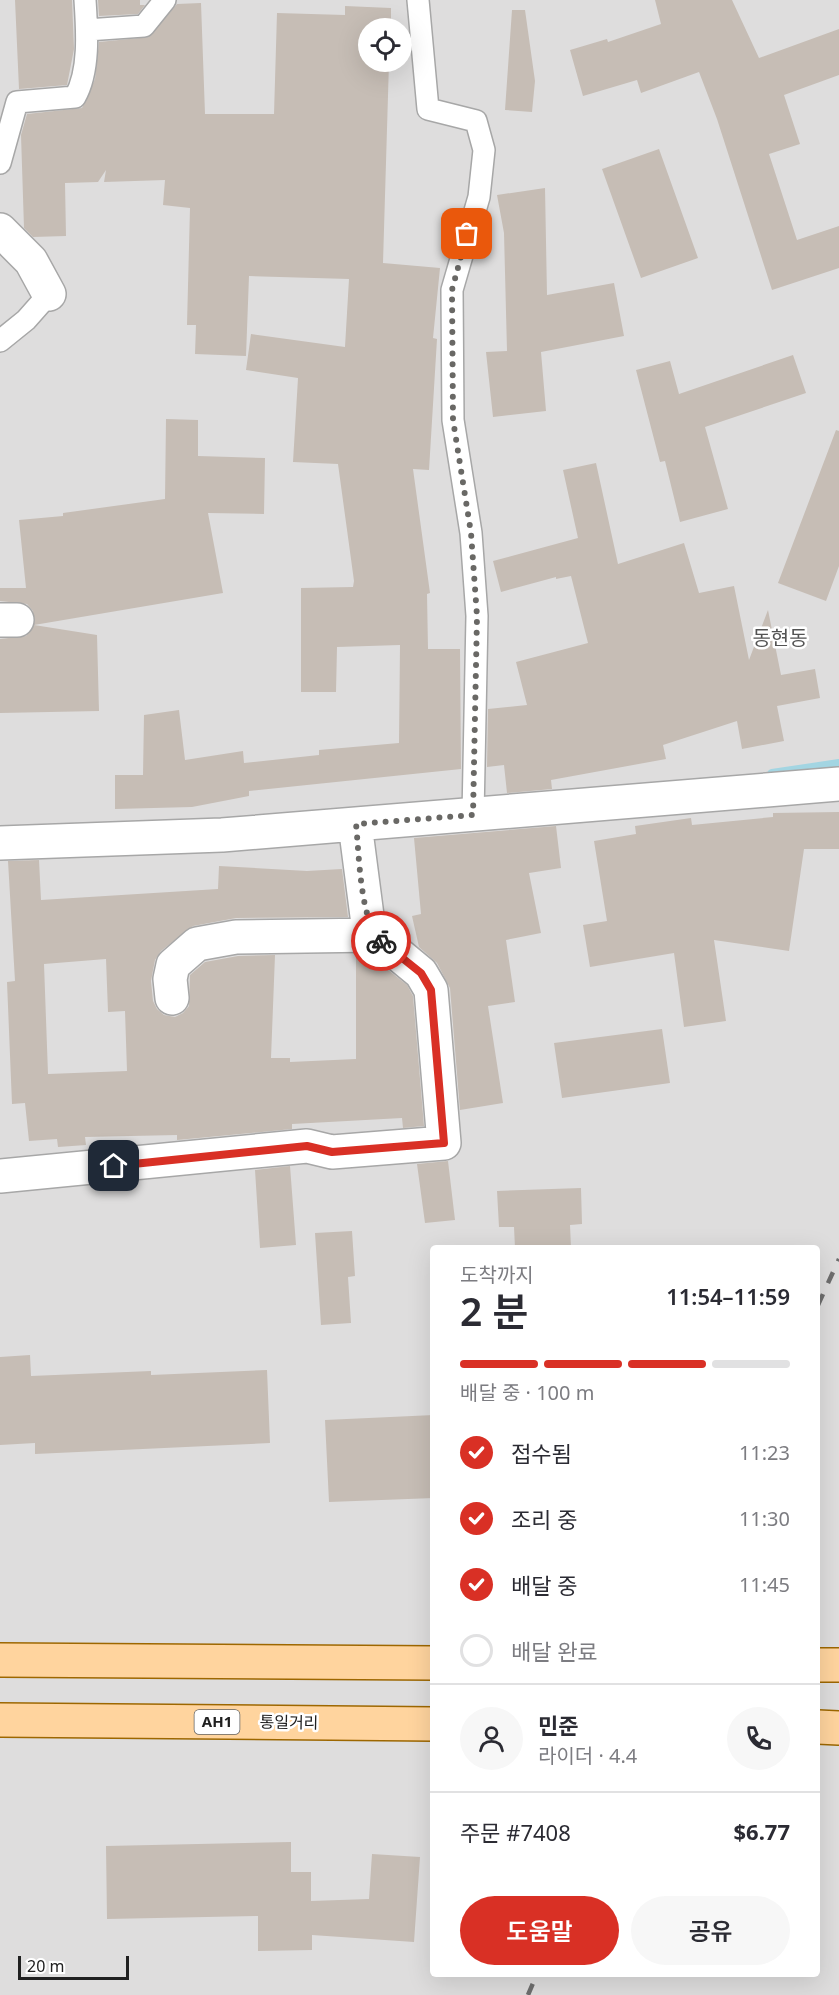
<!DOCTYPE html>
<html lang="ko">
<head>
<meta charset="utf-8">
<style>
  body { margin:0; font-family:"Noto Sans","Noto Sans KR",sans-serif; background:#f7f7f7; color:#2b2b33; height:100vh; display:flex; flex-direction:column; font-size:22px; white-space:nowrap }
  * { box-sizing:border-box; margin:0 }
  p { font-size:20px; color:#7c7c81 }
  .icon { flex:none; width:33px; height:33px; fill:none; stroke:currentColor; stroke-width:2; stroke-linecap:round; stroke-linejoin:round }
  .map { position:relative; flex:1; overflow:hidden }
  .drawer { position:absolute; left:430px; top:1245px; width:390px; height:732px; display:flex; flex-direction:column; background:#fff; border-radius:6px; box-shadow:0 6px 24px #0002 }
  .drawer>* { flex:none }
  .tools { position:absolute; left:358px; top:18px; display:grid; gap:12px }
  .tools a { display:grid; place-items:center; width:54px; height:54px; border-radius:50%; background:#fff; box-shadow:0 6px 24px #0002; font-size:30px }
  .scale { position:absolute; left:18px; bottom:15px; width:111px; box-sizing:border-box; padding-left:6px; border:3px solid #202020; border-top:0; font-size:16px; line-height:21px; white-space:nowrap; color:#202020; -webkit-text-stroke:4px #fff; paint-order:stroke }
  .pin { position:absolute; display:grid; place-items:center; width:51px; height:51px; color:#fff; margin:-26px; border-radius:12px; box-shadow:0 3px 9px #0006 }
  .courier { position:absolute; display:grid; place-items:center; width:60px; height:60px; margin:-30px; border:4px solid #d93025; border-radius:50%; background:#fff; color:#222; box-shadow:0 2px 8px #0007 }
  .headline em { font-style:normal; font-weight:600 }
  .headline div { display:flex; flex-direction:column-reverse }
  .headline { display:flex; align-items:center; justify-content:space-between; height:102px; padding:0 30px }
  h1 { font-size:39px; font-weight:600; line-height:45px }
  .bar { display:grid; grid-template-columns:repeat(4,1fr); gap:9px 6px; align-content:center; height:72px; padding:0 30px }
  .bar i { height:8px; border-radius:4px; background:#e1e1e2 }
  .bar .active { background:#d93025 }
  .bar p { grid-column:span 4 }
  .line { display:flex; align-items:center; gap:15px; padding:0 30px; border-top:2px solid #e1e1e2 }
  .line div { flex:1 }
  .round { display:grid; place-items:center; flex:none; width:63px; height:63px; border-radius:32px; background:#f7f7f7 }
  ol { padding:0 30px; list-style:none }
  li { display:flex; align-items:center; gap:18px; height:66px }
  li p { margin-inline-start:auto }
  li .icon { padding:6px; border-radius:50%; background:#d93025; color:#fff; stroke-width:4 }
  li:last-child { color:#7c7c81 }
  li i { width:33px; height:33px; border:3px solid #e1e1e2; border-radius:50% }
  .cta { display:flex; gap:12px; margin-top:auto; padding:12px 30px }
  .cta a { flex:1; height:69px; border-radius:36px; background:#d93025; color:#fff; font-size:24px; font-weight:600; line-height:69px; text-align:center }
  .cta a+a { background:#f7f7f7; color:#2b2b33 }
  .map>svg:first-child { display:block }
  .residential { fill:#dedddd; fill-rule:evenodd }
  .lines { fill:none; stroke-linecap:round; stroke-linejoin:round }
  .stream { stroke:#a3d5e2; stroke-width:10 }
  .building { fill:#c6bdb5; fill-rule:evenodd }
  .lane-casing { stroke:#a7a7a7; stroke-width:24 }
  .street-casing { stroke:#a7a7a7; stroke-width:36 }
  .primary-casing { stroke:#9d6700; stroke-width:36 }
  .lane { stroke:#fff; stroke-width:21 }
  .street { stroke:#fff; stroke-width:33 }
  .primary { stroke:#ffd49e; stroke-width:33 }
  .rail { stroke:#6e6e6e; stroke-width:4.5; stroke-dasharray:12 12; stroke-linecap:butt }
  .done { stroke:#696865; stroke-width:6; stroke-dasharray:0 10.8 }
  .route { stroke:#d93025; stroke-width:8 }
  .labels { text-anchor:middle; stroke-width:5; stroke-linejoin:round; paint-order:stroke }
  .shield { fill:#fff; stroke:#636363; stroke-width:1.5 }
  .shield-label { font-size:15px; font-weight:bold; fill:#202020 }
  .street-label { font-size:16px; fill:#202020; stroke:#fff }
  .quarter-label { font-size:20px; fill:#535353; stroke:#fff }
</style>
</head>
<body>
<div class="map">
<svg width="839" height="1995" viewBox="0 0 839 1995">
  <rect width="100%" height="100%" fill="#f1eee6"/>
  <path class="residential" d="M0,0H839V1995H0ZM369,28H402V62H369ZM434,1248H818V1974H434Z"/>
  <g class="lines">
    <path class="stream" d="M772,774L839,764"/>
  </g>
  <path class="building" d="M15,0H72L74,49L67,85L19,89Z
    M98,0H140V5H145L138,14L99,16Z
    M655,0H732L759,58L839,29V75L784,95L800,144L769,154L797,240L839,226V268L772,290L717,119L699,72L641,93L637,80L583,96L570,50L607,39L608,42L661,24Z
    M201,3L205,114H274L277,13L345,15V6L391,8V28H369V62H389L383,263L440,268L433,338L437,339L429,470L413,469L430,593L427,594L428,649H460L461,769L249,791V796L192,807L115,809V775H143L144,715L179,710L185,760L243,751L244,763L319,755V750L399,743L400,645L337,647L336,692H301V588L353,587L354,581L338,464L293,462L298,378L246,370L251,334L345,347L349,279L249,276L246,356L195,354L196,325H187L190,208L163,205L165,180L104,182L106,170L98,182L65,183L66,236L33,237L24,228L21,135L27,114L82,108L95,79L99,42L149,37L177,4Z
    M512,10H525L535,81L532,112L505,110Z
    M659,149L698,258L641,278L602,169Z
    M545,188L547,295L614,283L624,336L541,352L546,411L493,417L486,352L507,351L504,233L497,195Z
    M793,355L806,393L705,427L728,509L680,522L665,461L660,462L636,370L670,361L679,394Z
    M166,419L198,420V456L265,458L264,514L208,513L223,593L34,625L33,611L27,604L0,601V588H26L19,520L63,516V513L165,499Z
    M836,430L839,431V566L826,601L778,583Z
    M596,463L618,564L684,543L699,593L734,586L749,660L768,610L781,675L815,669L820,698L777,706L784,741L742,749L737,721L663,745L666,759L551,780L552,789L507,793L504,765L487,767L488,709L527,705L516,662L588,643L571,576L556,579V577L501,592L493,561L578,538L563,470Z
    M34,625L97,635L99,711L0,713V639L26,636Z
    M839,812V849H804L789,951L714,940L726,1021L684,1027L674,953L590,967L583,925L607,921L594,841L636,834L635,826L691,818L692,825L773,817V813Z
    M556,826L561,868L529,873L541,933L506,940L515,1002L488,1006L503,1103L460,1110L450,988L437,963L419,947L412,916L421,914L414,838Z
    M39,860L41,900L218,889L219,866L307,871L342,869L348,917L236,918L193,926L161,951L155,960L151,981L153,1001L157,1009L164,1015L175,1017L183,1013L189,1006L190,975L205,962L238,956L275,955L271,1058H290V1062L356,1059V954H368L407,985L413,996L424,1126L403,1128L402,1118L292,1124V1129L177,1140V1135L85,1137L86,1145L58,1147L57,1139L29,1141L25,1103L12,1104L7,982L15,981L8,861ZM106,959L108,1012L125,1011L127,1071L48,1074L44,964Z
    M662,1029L670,1083L562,1098L554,1043Z
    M448,1161L455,1220L425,1223L417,1164Z
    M290,1166L296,1245L260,1248L255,1170Z
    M581,1188L582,1224L570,1225L571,1248H515L514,1227H499L497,1191Z
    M352,1231L355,1276L348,1277L351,1323L321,1325L315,1233Z
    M30,1355L31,1376L151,1371V1375L267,1370L270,1443L35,1454V1443L0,1445V1357Z
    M434,1415V1498L329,1502L325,1420Z
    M291,1842V1872H311V1901L369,1899L372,1854L420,1857L414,1942L312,1935V1950L258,1951V1916L107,1919L106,1846Z"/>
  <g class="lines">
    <defs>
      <path id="lane" d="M418,0L428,109L476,121L484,150L479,197L452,290L453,420L471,533L477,616L473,815
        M87,30L144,26L165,0
        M0,163L17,102L75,97C90,71 87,30 85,0
        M0,341L26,320L49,294"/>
      <path id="street" d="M0,230L31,261L49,294
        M0,620H17
        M0,843L222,835L839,784
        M172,998L170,979L173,965L197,944L236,937L375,935
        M0,1176L307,1146L332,1152L444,1143L431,990L421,973L375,935L367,916L355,824"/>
      <path id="primary" d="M0,1660L434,1663
        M818,1665H839
        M0,1720L434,1724
        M818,1727L839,1728"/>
    </defs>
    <use href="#lane" class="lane-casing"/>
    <use href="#street" class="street-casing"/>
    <use href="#primary" class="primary-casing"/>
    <use href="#lane" class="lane"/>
    <use href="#street" class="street"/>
    <use href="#primary" class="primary"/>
    <path class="rail" d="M818,1305L839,1259
      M528,1995L537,1974"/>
  </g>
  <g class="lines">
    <path class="done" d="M381,941C360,923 359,852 356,824L473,815L477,616L471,533L453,420L452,290L467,234"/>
    <path class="route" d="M114,1166L307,1146L332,1152L444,1143L431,990L421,973L381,941"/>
  </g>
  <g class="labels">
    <rect class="shield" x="194.5" y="1710" width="45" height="24" rx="4.5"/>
    <g class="shield-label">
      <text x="217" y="1727">AH1</text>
    </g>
    <g class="street-label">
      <text transform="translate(289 1722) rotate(1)" y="6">통일거리</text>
    </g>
    <g class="quarter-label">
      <text x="780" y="645">동현동</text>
    </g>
  </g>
</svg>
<div class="tools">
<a><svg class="icon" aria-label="locate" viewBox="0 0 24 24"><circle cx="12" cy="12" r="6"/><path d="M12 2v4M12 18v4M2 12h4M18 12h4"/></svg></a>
</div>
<div class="scale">20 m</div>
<div class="pin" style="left:467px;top:234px;background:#ea580c"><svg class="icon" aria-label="bag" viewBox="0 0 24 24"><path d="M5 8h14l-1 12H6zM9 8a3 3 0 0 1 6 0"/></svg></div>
<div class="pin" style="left:114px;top:1166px;background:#1f2937"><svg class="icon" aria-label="home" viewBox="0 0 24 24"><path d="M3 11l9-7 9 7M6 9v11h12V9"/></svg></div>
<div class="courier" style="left:381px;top:941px"><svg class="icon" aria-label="bike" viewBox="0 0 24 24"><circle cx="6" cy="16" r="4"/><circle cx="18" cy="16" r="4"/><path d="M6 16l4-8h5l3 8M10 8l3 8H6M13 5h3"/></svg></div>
<section class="drawer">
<div class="headline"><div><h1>2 분</h1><p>도착까지</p></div><em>11:54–11:59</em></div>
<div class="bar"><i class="active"></i><i class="active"></i><i class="active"></i><i></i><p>배달 중 · 100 m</p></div>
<ol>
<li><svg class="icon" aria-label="check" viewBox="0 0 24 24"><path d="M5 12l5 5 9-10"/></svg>접수됨<p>11:23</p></li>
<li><svg class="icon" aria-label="check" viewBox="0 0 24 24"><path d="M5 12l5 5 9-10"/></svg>조리 중<p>11:30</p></li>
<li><svg class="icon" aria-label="check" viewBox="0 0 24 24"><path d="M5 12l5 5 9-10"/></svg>배달 중<p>11:45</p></li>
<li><i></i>배달 완료</li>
</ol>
<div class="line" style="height:108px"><a class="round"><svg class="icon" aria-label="person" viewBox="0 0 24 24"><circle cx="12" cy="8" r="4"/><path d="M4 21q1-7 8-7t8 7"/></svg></a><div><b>민준</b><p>라이더 · 4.4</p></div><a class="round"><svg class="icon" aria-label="phone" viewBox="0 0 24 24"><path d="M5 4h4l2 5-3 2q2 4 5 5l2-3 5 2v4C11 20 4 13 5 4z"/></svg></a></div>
<div class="line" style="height:78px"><div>주문 #7408</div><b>$6.77</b></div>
<div class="cta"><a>도움말</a><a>공유</a></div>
</section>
</div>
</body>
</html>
